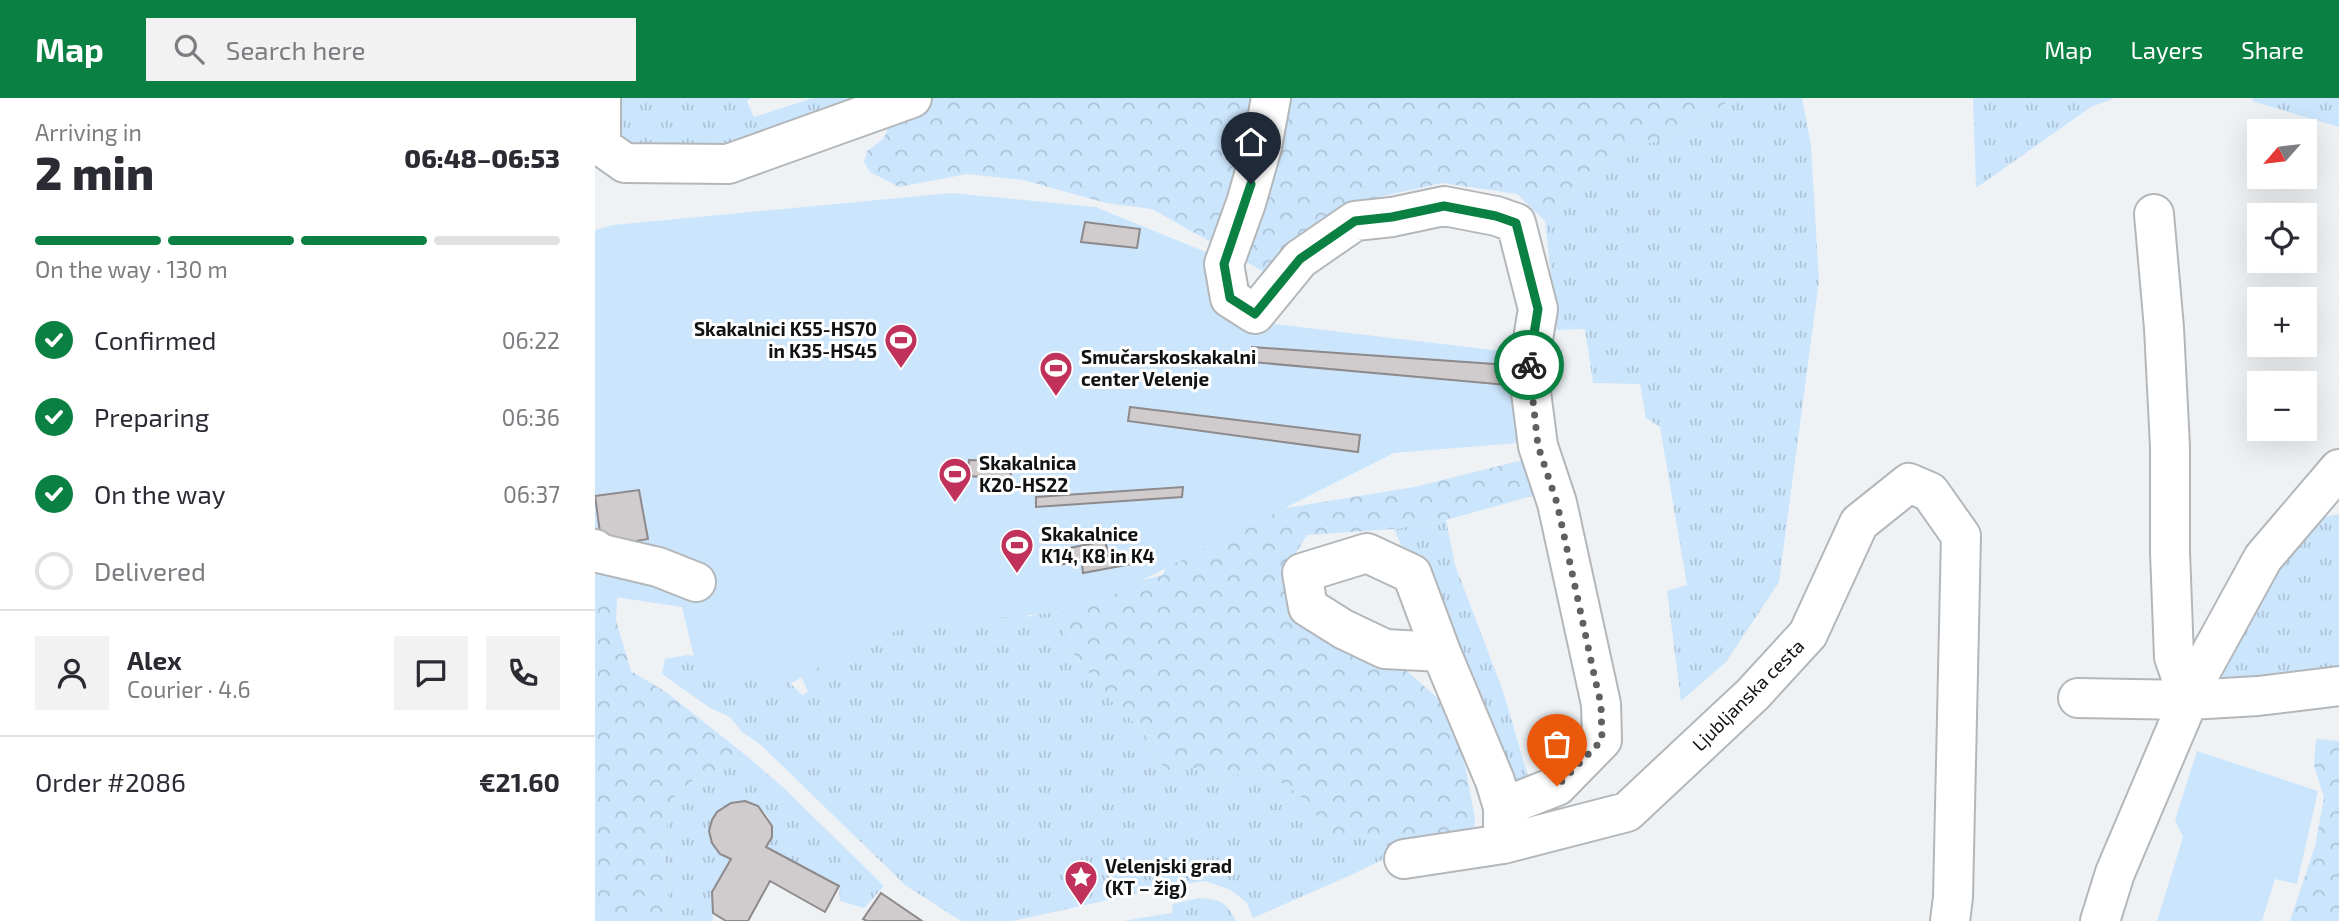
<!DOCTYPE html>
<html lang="en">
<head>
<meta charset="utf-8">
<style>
  body { margin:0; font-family:"Exo 2",sans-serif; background:#f2f2f3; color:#2b2b33; height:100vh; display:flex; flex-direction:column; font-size:26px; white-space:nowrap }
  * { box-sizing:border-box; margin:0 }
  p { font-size:23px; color:#7c7c81 }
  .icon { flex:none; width:38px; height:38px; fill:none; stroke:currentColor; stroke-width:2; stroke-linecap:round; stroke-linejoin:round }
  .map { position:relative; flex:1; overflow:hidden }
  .sheet { display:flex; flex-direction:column; background:#fff; width:595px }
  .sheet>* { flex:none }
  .needle { width:46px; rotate:242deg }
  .buttons { position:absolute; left:1652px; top:21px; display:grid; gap:14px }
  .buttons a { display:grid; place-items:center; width:70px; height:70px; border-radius:0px; background:#fff; box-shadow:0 7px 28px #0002; font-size:35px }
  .pin { position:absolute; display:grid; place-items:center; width:60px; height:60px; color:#fff; margin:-72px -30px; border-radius:50% 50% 50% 0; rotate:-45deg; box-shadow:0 0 7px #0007 }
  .pin .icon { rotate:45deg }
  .courier { position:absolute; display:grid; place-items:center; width:70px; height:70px; margin:-35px; border:5px solid #0b8043; border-radius:50%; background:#fff; color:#222; box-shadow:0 2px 9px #0007 }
  .head em { font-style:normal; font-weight:800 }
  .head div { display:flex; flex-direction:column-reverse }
  .head { display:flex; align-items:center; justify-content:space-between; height:119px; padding:0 35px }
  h1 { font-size:46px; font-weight:800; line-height:52px }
  .bar { display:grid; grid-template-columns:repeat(4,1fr); gap:10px 7px; align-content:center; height:84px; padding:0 35px }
  .bar i { height:9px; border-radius:5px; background:#e1e1e2 }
  .bar .current { background:#0b8043 }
  .bar p { grid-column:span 4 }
  .line { display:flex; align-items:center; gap:18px; padding:0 35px; border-top:2px solid #e1e1e2 }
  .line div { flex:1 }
  .round { display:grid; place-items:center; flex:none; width:74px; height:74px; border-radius:0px; background:#f2f2f3 }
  ol { padding:0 35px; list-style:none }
  li { display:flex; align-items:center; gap:21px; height:77px }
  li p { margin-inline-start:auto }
  li .icon { padding:7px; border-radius:50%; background:#0b8043; color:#fff; stroke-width:4 }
  li:last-child { color:#7c7c81 }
  li i { width:38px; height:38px; border:4px solid #e1e1e2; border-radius:50% }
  header { display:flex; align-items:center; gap:42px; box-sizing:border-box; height:98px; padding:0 35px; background:#0b8043; color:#fff }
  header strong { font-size:33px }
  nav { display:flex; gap:38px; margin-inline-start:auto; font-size:24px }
  .search { width:490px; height:63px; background:#f2f2f3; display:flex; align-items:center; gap:18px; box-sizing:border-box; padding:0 24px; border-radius:0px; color:#7c7c81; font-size:26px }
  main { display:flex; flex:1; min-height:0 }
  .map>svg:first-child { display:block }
  .grass { fill:url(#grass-tufts) }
  .forest { fill:url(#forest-crowns) }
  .garden { fill:#cbe5fc }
  .building { fill:#d0cbcc; stroke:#8e898a; stroke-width:2 }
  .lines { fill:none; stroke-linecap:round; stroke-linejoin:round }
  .minor-casing { stroke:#b4b7ba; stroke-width:42 }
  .minor { stroke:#fff; stroke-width:38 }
  .done { stroke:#5f6062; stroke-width:7; stroke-dasharray:0 12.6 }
  .route { stroke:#0b8043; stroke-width:9 }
  .labels { text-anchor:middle; stroke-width:6; stroke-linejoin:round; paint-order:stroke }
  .poi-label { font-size:19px; font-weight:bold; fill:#111213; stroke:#fff; text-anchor:start }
  .street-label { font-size:19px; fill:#111213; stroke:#fff }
</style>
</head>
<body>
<header>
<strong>Map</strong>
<div class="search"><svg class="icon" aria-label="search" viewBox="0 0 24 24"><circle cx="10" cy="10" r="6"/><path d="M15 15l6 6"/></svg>Search here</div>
<nav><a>Map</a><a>Layers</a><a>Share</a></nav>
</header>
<main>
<section class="sheet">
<div class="head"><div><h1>2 min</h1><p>Arriving in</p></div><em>06:48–06:53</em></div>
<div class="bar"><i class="current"></i><i class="current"></i><i class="current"></i><i></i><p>On the way · 130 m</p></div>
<ol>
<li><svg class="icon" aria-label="check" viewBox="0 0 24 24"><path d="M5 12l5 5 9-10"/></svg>Confirmed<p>06:22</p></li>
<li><svg class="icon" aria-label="check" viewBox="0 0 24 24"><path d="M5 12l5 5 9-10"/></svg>Preparing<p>06:36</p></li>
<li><svg class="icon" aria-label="check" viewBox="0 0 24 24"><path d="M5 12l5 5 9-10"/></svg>On the way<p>06:37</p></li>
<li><i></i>Delivered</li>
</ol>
<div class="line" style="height:126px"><a class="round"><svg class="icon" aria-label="person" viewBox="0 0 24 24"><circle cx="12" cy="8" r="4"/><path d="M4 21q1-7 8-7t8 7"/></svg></a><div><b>Alex</b><p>Courier · 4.6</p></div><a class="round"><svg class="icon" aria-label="chat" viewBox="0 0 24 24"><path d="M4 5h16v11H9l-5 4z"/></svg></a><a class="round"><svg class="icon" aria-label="phone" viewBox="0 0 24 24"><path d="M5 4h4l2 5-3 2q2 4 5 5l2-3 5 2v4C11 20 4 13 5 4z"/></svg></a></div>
<div class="line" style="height:91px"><div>Order #2086</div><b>€21.60</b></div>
</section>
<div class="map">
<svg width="1744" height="823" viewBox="0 0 1744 823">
  <defs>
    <pattern id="grass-tufts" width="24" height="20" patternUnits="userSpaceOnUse" patternTransform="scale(1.75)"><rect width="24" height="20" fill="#cbe5fc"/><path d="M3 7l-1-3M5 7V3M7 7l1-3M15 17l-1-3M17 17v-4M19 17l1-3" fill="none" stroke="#adc3d7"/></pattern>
    <pattern id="forest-crowns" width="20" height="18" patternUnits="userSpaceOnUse" patternTransform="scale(1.75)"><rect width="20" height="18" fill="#cbe5fc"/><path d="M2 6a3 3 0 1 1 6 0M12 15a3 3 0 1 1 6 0" fill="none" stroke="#adc3d7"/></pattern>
  </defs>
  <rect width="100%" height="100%" fill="#eff2f5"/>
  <path class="grass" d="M16,0H156L152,3L159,19L218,0H296L118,54L60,60L27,45L18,30Z
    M1137,0H1207L1216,47L1224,183L1184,484L1131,564L1086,603L1072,493L1092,487L1065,329L1051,320L1045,286L998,285L990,231L962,232L950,123C978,102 988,73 1020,56C1034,48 1052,47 1066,41C1091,30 1117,17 1137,0Z
    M1378,0H1520L1496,9L1381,90Z
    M1658,0H1744V29L1657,3Z
    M1744,416V579L1634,591L1626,580L1642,526L1720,421Z
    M851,422L860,467L908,593L938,695L926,697L815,468L799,431Z
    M431,509L433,519L466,510L477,554L522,609L548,632L560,662L575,673L595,668L620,680L667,672C704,696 717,701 735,743L781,738L801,755L754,778L658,820L652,805L636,792L610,783L577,788L417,823H366L310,787L165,646L147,634L135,619L115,610L67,576L70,561L92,557L112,559L194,584L207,597L213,594L206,578L169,546Z
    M153,659L191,692L289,788L269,810L245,803L244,788L171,749C178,738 179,729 172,718C143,676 82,737 136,761L117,794L118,823H69L74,796L68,742L79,699L98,682Z
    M604,800C627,802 630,803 641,823H528L577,815L578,806Z"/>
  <path class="forest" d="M328,0H1137C1117,17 1091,30 1066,41C1052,47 1034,48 1020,56C988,73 978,102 950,123L922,96L847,85L766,103L718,138L673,176L557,111L511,105L428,82L372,76L304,89L275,74L269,64L272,53C291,40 295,38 291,14Z
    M936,360L948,395L851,422L799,431L712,437L693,468L847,604L867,651L880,721L878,739L801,755L781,738L735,744C717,701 704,697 667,672L620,680L595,668L575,673L560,662L548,632L522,609L477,554L468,530L466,510L499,494L568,477L588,421L653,406L691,410L819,389Z
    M0,483L23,486L21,522L36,573L71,594L153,659L98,682L79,699L68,742L74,796L69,823H0Z
    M1721,641L1744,643V823H1695L1720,748L1729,700L1719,667Z"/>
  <path class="garden" d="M357,95L500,109L611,154L630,220L923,255L922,345L799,355L488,512L317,528L265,545L197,585L101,567L87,509L0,496V132L18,127Z
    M1602,653L1723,693L1702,786L1680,781L1667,823H1562L1588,739L1580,722Z"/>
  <path class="building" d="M490,124L545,131L542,150L486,144Z
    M657,249L913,267L912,287L657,264Z
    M535,309L765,337L763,354L533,323Z
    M374,362L415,363L416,381L373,378Z
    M588,389L587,399L441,409V399Z
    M44,392L53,441L7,449L0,398Z
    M510,443L514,458L463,467L459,453Z
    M553,458V463L488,475L487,467Z
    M150,703L163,708L177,728V739L171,749L244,788L230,814L175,783L153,823H131L118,815L117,794L136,761L125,756L117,745L114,733L117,722L122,714L136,705Z
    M286,795L327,823H272L268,821Z"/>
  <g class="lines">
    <defs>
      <path id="minor" d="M6,0V48L30,65L133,66L317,0
        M676,0L667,49L651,105L629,166L635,200L660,216L705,161L760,123L797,119L849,108L901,118L921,125L943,211L933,271L943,348L962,405L1006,606L1007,642L962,688L908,709
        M1559,116L1569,230L1575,349V454L1579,559L1594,602
        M0,451L3,455L63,469L101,484
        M846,554L790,551L748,531L713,509L707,475L772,455L817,476L846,554L900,683L908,709V733
        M1483,600L1594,602L1663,598L1744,588
        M809,761L908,746L1032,714L1158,596L1213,536L1264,425L1314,385L1335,394L1366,438L1358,799L1355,823
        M1505,823L1520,775L1605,575L1668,460L1744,371"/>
    </defs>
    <use href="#minor" class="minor-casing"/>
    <use href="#minor" class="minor"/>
  </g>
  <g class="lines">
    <path class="done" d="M934,267L943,348L962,405L1000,581L1006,606L1007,642L962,688"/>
    <path class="route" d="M656,86L629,166L635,200L660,216L705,161L760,123L797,119L849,108L901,118L921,125L943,211L934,267"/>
  </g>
  <defs>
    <symbol id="stadium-pin" viewBox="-11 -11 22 30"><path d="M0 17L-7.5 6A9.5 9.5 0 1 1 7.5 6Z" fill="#c0315b" stroke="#fff"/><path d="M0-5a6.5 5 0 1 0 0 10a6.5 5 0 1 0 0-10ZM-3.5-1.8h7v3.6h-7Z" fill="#fff"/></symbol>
    <symbol id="sight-pin" viewBox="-11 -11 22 30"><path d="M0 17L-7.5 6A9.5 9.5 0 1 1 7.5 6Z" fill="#c0315b" stroke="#fff"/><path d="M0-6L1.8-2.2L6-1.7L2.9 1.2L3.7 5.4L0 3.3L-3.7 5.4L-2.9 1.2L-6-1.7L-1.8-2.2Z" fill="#fff"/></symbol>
  </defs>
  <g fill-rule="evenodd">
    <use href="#stadium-pin" x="287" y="223" width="38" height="52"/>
    <use href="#stadium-pin" x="442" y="251" width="38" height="52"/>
    <use href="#stadium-pin" x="341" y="357" width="38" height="52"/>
    <use href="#stadium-pin" x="403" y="428" width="38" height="52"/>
    <use href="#sight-pin" x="467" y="760" width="38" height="52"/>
  </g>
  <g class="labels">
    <g class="poi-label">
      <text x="282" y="238" text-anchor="end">Skakalnici K55-HS70<tspan x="282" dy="22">in K35-HS45</tspan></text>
      <text x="486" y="266">Smučarskoskakalni<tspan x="486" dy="22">center Velenje</tspan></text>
      <text x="384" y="372">Skakalnica<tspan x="384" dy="22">K20-HS22</tspan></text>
      <text x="446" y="443">Skakalnice<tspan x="446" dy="22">K14, K8 in K4</tspan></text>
      <text x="510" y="775">Velenjski grad<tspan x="510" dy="22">(KT – žig)</tspan></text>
    </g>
    <g class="street-label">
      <text transform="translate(1153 597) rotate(-45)" y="7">Ljubljanska cesta</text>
    </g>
  </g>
</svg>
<div class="buttons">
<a><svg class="needle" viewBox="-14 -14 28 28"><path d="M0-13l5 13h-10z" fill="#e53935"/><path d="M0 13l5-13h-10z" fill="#7c7c81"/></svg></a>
<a><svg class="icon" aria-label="locate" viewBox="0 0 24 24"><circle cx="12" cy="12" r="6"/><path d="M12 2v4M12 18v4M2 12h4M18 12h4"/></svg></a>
<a>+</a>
<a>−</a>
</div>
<div class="pin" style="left:962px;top:688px;background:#ea580c"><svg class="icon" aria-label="bag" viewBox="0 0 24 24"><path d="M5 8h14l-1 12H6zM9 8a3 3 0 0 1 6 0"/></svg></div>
<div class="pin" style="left:656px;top:86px;background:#1f2937"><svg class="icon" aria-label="home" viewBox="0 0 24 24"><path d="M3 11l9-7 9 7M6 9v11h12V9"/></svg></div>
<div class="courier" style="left:934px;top:267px"><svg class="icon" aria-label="bike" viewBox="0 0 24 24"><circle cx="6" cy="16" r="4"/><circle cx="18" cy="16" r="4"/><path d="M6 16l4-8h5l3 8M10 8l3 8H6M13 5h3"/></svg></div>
</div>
</main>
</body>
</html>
